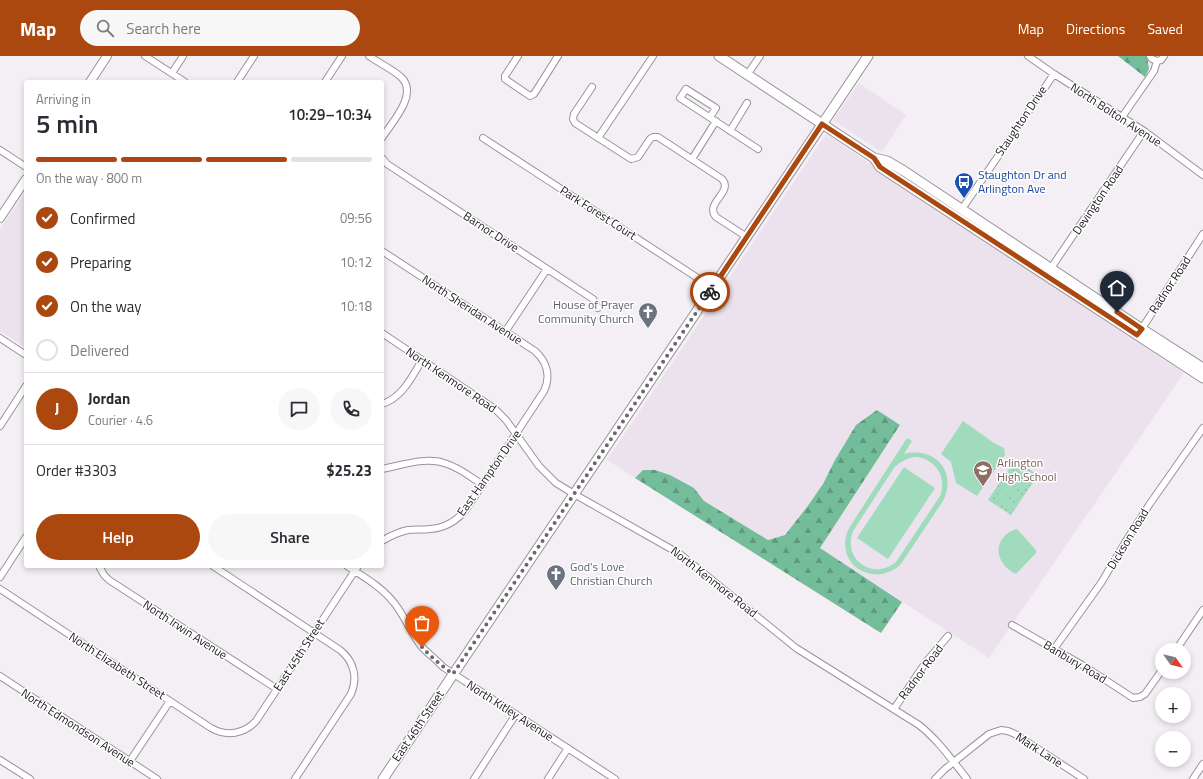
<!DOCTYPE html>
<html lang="en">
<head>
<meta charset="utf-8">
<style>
  body { margin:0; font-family:"Titillium Web",sans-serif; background:#f7f7f7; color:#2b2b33; height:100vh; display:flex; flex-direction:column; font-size:15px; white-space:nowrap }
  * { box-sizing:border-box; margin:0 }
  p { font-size:13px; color:#7c7c81 }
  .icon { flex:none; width:22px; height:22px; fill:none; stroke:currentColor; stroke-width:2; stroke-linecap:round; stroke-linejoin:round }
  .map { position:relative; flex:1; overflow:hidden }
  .drawer { position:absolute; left:24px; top:24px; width:360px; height:488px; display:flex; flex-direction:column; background:#fff; border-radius:4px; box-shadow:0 2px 6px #0003 }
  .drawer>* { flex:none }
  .needle { width:26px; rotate:124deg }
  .tools { position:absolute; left:1155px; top:587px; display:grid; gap:8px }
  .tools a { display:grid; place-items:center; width:36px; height:36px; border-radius:50%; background:#fff; box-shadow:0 2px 6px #0003; font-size:20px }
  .pin { position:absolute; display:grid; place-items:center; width:34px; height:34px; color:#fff; margin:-41px -17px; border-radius:50% 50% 50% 0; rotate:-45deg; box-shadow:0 0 4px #0007 }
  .pin .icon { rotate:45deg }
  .courier { position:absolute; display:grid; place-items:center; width:40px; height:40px; margin:-20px; border:3px solid #ab4810; border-radius:50%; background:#fff; color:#222; box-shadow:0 1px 5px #0007 }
  .headline em { font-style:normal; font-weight:600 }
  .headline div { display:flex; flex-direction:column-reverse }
  .headline { display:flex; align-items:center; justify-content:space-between; height:68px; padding:0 12px }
  h1 { font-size:26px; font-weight:600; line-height:30px }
  .bar { display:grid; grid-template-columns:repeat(4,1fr); gap:6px 4px; align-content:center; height:48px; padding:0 12px }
  .bar i { height:5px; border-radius:3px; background:#e1e1e2 }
  .bar .current { background:#ab4810 }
  .bar p { grid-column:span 4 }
  .line { display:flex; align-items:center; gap:10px; padding:0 12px; border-top:1px solid #e1e1e2 }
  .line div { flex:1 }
  .round { display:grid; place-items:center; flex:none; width:42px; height:42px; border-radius:21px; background:#f7f7f7 }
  ol { padding:0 12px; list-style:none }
  li { display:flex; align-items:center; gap:12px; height:44px }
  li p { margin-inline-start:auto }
  li .icon { padding:4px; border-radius:50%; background:#ab4810; color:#fff; stroke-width:4 }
  li:last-child { color:#7c7c81 }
  li i { width:22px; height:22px; border:2px solid #e1e1e2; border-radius:50% }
  .cta { display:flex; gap:8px; margin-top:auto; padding:8px 12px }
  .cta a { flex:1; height:46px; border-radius:24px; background:#ab4810; color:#fff; font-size:16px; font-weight:600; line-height:46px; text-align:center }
  .cta a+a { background:#f7f7f7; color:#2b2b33 }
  header { display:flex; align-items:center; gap:24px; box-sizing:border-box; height:56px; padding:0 20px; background:#ab4810; color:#fff }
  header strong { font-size:19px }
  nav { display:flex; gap:22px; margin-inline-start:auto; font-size:14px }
  .search { width:280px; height:36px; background:#f7f7f7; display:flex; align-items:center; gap:10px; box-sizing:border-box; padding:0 14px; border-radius:22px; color:#7c7c81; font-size:15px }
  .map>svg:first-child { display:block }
  .built { fill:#ece2ed }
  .forest { fill:url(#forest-firs) }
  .park { fill:url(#park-dots) }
  .garden { fill:#a0dbbd; fill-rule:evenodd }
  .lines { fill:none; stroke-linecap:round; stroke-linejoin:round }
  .minor-casing { stroke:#989499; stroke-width:8 }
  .tertiary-casing { stroke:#989499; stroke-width:10 }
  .secondary-casing { stroke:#989499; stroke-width:11 }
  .minor { stroke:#fff; stroke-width:6 }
  .tertiary { stroke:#fff; stroke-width:8 }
  .secondary { stroke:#fff; stroke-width:9 }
  .done { stroke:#6b686b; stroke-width:4; stroke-dasharray:0 7.2 }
  .route { stroke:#ab4810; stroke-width:5 }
  .labels { text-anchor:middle; stroke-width:3; stroke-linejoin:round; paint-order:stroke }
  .street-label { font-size:12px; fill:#212021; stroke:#fff }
  .transit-label { font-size:12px; fill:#164399; stroke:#fff; text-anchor:start }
  .worship-label { font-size:12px; fill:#5b616d; stroke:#fff; text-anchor:end }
  .education-label { font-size:12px; fill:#785e54; stroke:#fff; text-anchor:start }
</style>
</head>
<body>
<header>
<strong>Map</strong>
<div class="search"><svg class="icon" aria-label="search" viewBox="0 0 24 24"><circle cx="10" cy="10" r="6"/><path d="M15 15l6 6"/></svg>Search here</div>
<nav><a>Map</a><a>Directions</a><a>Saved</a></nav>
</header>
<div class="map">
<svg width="1203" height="723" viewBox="0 0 1203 723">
  <defs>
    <pattern id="forest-firs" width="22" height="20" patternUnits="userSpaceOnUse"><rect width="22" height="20" fill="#74bd9a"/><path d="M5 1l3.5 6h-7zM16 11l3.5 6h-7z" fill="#5f997d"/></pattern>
    <pattern id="park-dots" width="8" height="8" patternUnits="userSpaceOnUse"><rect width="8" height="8" fill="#a0dbbd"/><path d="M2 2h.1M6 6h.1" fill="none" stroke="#8abca2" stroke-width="1.8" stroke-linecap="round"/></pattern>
  </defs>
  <rect width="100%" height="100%" fill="#f4eff4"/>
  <path class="built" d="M859,27L906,59L882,96L833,64Z
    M826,78L1009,201L1184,317L989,602L820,492L900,370L878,354L856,369L835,404L823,428L807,451L785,479L768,484L704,445L694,432L670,419L655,414H643L635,422L607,404Z
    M26,135V292L0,275V173Z"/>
  <path class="forest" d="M1118,0H1147L1149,13L1145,21Z
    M877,354L900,369L820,492L902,546L881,577L635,422L643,414H655L670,419L694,432L704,445L768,484L785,479L807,451L823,428L835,404L856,369Z"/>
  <path class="park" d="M1015,404L1038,419L1011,459L988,444Z"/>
  <path class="garden" d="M963,365L994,387L1004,392L1005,399L977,440L956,427L951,406L941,398Z
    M907,382L912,385L904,398C934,390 958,415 943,445L901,508C877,531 839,513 846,480C847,476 849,472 851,469ZM918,401C937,405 947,422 940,440L896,506C873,525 842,504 853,475L894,412C901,405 908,401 918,401Z
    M1018,409L1033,419L1029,426L1013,416Z
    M904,411L935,432L888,503L857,482Z
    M1012,418L1027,429L1022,436L1007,425Z
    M1006,428L1021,438L1016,445L1001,435Z
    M999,437L1015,448L1010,455L995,444Z
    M1017,473L1036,494V497L1016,518C999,510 991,490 1008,477C1010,475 1014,474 1017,473Z"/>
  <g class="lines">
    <defs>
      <path id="minor" d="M145,0L185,26
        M369,0C379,7 392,13 401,21C419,38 392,66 382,82
        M518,0L505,20V23L530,40L534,38L558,0
        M1028,0L1054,18L1144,75L1203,119
        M1150,0L1152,3L1157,5L1161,4L1164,0
        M172,17L183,0
        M747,19L760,0
        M237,26L254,0
        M325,26L342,0
        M592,31L574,58L573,63L575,67L631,103L638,101L650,83L653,81H658L722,123C734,136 704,147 716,161L747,181
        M710,61L716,52L686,33L680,42L758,93
        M1122,61L1154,15L1157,5
        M730,75L747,47
        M483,82L713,232
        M598,82L653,0
        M0,94L26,111
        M382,102L387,108L593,243L598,252
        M692,103L716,65
        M962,153L1054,18
        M382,195L535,295C547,306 551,320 544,335L467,452C458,464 445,472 430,473C423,474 415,473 408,474C399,476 390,480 382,485
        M1051,212L1144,75
        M1141,274L1203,178
        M505,276L547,213
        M382,277L495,353L506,364L539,410L556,427L574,438L680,498L796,592L919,669C938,684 952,704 967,723
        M0,282L26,299
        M382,348C402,342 412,321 422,304
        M0,370L26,330
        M382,413C403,409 427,400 447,408C460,412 472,422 483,429
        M99,510L104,519L109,524L277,633
        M213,510L340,594C354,605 358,622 351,638L295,723
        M347,510C364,521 382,531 395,548C405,561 411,577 421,590C428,598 436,603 443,611L615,723
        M0,521L26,481
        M0,533L211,672C227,681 244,678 256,665L358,510
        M1012,569L1084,610L1133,642L1140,641L1145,638L1162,614
        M1054,593L1101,527L1126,485L1149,449L1203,372
        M1176,594L1203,554
        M0,620L157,723
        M894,653L926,606L948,580
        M0,704L30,723
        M130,705L170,645
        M474,723L516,658
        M548,723L568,692
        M935,723L945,713L989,678L1001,674L1008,675L1015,678L1084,723
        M1193,723L1203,708"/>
      <path id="tertiary" d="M90,26L107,0
        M0,162L26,123"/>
      <path id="secondary" d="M719,0L874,102L887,105L904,115L1142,273L1203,312
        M874,102L880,111L1203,322
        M383,723L868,0"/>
    </defs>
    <use href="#minor" class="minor-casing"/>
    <use href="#tertiary" class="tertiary-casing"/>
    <use href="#secondary" class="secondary-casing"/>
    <use href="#minor" class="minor"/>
    <use href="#tertiary" class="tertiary"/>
    <use href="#secondary" class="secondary"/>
  </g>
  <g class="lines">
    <path class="done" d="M422,591C431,601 442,610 453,618L710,236"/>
    <path class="route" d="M710,236L822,68L874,102L880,111L1137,279L1142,273L1117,256"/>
  </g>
  <defs>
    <symbol id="bus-pin" viewBox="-11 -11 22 30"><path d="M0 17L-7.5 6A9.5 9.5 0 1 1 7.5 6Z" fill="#1a4fb4" stroke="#fff"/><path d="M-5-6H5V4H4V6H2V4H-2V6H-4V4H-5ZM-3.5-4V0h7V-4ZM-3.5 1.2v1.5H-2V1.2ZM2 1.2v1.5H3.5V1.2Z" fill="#fff"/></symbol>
    <symbol id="church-pin" viewBox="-11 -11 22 30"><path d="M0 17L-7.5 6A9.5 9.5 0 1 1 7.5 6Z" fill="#6b7280" stroke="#fff"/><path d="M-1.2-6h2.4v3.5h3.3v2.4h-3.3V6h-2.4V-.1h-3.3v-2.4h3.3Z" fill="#fff"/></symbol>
    <symbol id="school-pin" viewBox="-11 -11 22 30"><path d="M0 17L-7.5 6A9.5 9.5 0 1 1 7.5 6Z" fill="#8d6e63" stroke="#fff"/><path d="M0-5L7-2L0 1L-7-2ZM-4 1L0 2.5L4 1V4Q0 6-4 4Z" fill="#fff"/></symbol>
  </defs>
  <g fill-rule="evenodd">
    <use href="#bus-pin" x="953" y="115" width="22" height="30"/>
    <use href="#church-pin" x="637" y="245" width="22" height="30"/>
    <use href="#school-pin" x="972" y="403" width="22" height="30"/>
    <use href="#church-pin" x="545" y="507" width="22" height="30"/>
  </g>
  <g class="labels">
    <g class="street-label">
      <text transform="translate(1116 59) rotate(33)" y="4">North Bolton Avenue</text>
      <text transform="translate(1021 65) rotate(-56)" y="4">Staughton Drive</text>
      <text transform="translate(1098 144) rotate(-56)" y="4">Devington Road</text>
      <text transform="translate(598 157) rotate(33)" y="4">Park Forest Court</text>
      <text transform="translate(491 176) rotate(33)" y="4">Barnor Drive</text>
      <text transform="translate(1170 229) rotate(-57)" y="4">Radnor Road</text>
      <text transform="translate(472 254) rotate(33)" y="4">North Sheridan Avenue</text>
      <text transform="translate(451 324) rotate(34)" y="4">North Kenmore Road</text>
      <text transform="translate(489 417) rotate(-55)" y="4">East Hampton Drive</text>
      <text transform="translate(1128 483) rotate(-59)" y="4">Dickson Road</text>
      <text transform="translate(714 526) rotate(38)" y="4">North Kenmore Road</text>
      <text transform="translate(185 574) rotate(33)" y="4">North Irwin Avenue</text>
      <text transform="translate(299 599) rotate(-57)" y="4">East 45th Street</text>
      <text transform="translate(1075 606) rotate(31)" y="4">Banbury Road</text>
      <text transform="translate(117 610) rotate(33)" y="4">North Elizabeth Street</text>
      <text transform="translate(921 616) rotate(-53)" y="4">Radnor Road</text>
      <text transform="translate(510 655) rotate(33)" y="4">North Kitley Avenue</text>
      <text transform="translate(418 670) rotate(-56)" y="4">East 46th Street</text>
      <text transform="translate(78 672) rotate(33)" y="4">North Edmondson Avenue</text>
      <text transform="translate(1039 694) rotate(33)" y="4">Mark Lane</text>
    </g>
    <g class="transit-label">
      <text x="978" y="123">Staughton Dr and<tspan x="978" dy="14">Arlington Ave</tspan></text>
    </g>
    <g class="worship-label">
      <text x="634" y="253">House of Prayer<tspan x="634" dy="14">Community Church</tspan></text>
      <text x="570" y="515" text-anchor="start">God's Love<tspan x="570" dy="14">Christian Church</tspan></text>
    </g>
    <g class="education-label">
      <text x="997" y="411">Arlington<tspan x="997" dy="14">High School</tspan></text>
    </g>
  </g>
</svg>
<div class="tools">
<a><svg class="needle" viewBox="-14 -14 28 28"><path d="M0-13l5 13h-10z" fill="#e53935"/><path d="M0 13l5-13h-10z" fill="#7c7c81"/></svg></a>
<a>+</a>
<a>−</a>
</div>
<div class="pin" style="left:422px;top:591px;background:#ea580c"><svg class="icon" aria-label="bag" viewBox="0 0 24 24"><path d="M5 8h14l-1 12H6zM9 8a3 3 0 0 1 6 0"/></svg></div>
<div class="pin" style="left:1117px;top:256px;background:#1f2937"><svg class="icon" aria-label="home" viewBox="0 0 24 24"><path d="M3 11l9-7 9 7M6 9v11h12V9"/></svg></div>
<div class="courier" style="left:710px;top:236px"><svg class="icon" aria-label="bike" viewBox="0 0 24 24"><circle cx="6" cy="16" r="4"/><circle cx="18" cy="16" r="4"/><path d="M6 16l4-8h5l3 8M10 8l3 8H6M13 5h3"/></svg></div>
<section class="drawer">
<div class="headline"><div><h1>5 min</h1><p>Arriving in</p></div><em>10:29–10:34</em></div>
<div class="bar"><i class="current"></i><i class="current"></i><i class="current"></i><i></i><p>On the way · 800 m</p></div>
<ol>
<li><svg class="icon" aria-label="check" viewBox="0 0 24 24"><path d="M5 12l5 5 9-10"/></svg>Confirmed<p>09:56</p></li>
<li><svg class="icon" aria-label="check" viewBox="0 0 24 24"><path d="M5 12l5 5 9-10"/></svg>Preparing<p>10:12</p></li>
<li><svg class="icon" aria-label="check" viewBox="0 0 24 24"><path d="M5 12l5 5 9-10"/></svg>On the way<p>10:18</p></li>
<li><i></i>Delivered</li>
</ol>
<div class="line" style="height:72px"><b class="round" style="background:#ab4810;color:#fff">J</b><div><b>Jordan</b><p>Courier · 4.6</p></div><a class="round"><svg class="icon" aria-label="chat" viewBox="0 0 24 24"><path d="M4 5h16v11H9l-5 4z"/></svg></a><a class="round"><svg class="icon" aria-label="phone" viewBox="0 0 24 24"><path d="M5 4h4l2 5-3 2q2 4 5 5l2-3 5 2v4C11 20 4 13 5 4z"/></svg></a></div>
<div class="line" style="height:52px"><div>Order #3303</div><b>$25.23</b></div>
<div class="cta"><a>Help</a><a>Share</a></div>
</section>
</div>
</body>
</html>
